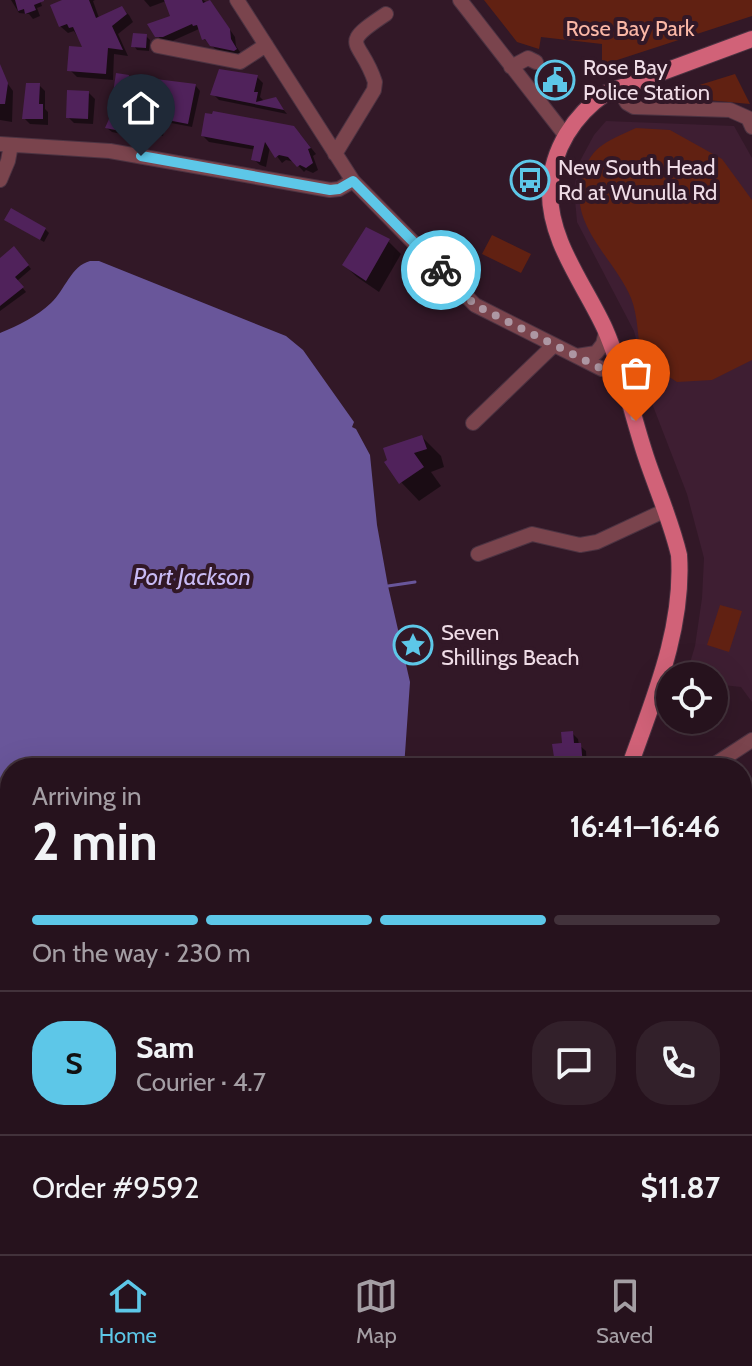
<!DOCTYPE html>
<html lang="en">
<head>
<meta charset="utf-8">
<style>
  body { margin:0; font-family:Cabin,sans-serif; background:#32202a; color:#f1f3f6; height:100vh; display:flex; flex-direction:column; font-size:30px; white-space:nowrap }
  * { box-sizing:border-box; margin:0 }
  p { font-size:26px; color:#a49ea4 }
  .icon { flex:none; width:44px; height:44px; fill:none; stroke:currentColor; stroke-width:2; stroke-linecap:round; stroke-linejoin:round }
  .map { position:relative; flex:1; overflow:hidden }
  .sheet { position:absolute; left:0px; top:758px; width:752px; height:496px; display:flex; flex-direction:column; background:#26121d; border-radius:32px 32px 0 0; box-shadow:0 8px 32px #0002,0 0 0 2px #42323b }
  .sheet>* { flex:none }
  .tools { position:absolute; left:656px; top:662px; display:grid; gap:16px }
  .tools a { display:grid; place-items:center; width:72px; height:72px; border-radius:50%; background:#26121d; box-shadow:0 8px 32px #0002,0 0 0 2px #42323b; font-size:40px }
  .pin { position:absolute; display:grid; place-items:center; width:68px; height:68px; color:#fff; margin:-82px -34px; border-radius:50% 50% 50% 0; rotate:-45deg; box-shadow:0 0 8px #0007 }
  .pin .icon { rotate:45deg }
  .courier { position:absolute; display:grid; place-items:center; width:80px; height:80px; margin:-40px; border:6px solid #5dc7e8; border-radius:50%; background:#fff; color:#222; box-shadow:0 2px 10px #0007 }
  .overview em { font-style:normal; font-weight:700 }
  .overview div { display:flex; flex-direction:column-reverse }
  .overview { display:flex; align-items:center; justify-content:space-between; height:136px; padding:0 32px }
  h1 { font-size:52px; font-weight:700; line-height:60px }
  .bar { display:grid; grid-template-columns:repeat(4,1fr); gap:12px 8px; align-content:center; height:96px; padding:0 32px }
  .bar i { height:10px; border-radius:6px; background:#42323b }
  .bar .selected { background:#5dc7e8 }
  .bar p { grid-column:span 4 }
  .line { display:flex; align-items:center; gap:20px; padding:0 32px; border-top:2px solid #42323b }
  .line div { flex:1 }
  .round { display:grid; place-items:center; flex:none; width:84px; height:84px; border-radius:32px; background:#32202a }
  .menu { display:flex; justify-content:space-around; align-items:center; height:112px; border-top:2px solid #42323b; background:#26121d; font-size:22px; color:#a49ea4 }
  .menu a { display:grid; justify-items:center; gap:4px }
  .menu .selected { color:#5dc7e8 }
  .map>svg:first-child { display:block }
  .built { fill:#3e1e32 }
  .green { fill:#612112 }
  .water { fill:#69569a }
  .shadow { fill:#0007 }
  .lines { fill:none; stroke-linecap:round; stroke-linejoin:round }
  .stream { stroke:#69569a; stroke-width:3 }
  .building { fill:#50225b }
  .minor-casing { stroke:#4c3342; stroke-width:16 }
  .major-casing { stroke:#4c3342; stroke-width:18 }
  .minor { stroke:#7a444d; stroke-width:14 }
  .major { stroke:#d16278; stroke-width:16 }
  .done { stroke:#ad97a3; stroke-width:8; stroke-dasharray:0 14.4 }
  .route { stroke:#5dc7e8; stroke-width:10 }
  .labels { text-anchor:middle; stroke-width:8; stroke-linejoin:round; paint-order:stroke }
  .park-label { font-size:22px; fill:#fab7a6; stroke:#321827 }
  .poi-label { font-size:22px; fill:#efdce6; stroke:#321827; text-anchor:start }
  .water-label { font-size:24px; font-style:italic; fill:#c8baf4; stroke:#321827 }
</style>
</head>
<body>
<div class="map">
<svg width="752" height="1254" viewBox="0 0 752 1254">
  <rect width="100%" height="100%" fill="#321827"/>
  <path class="built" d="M606,121L734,126L752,158V702L741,687L714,684V676H686L695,646L702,598L704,558L687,494L653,406L634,331L577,222L574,188L580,161L594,135Z"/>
  <path class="green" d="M484,0H752V16L602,65V44L541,37L539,49L517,42Z
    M735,74L750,104L664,96Z
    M636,128L670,130L722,159L752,200V360L712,380L677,382L641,359C638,340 638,315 631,298C615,259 570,227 581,181C589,147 605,142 636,128Z
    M492,235L531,254L521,273L482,254Z
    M720,605L742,611L729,652L707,645Z
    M742,1204L752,1224V1254H654L652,1251L656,1244H742Z"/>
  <path class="water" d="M90,261H99L286,336L303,350L354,422L352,427L356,429L370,455L377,525L388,586L410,682L404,768H10V1244H488L484,1254H0V333C19,325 36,317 51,303C65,290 71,266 90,261Z"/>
  <path class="shadow" d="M11,0H40L42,6L37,8L40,16L33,19L29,14L19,13Z
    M63,0H95L93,1L99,18L122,8L129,15L133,22L118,34L128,56L114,54L113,80L77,77L70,70L85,49L74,31L68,33L60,26Z
    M144,0H203L215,8L235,37L236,46L242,55L218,51L204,39L199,29L170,42H163L157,35L173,17L166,1L150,7Z
    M146,36L150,40L149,51L137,50L134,46Z
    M559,69L568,84L558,94H553L549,89Z
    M128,77L133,81L130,110L144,113L196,86L200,91L192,127L166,122L163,136L135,131L131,136L112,132L107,128Z
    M257,77L263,83L260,97L264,101L275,99L287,114L219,100L213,94Z
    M0,80H5L13,91L12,122L0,120Z
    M39,85L45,91V109L48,112V125L30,124L24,118Z
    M89,93L95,99L93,124L74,123L68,117Z
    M300,134L316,154L313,156L318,170L313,173L306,170L304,172L295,162L286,160L282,163L270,147L266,167L260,165L253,159L256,150L209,142L203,136Z
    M6,220L45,229L49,233L44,242Z
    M388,241L401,254L379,292L357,277L344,265Z
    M18,252L31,269L17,281L26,292L0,311V260Z
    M422,437L441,456L444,467L431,472L441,486L419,501L401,482L387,462Z
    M572,733L578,739L579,745L586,751L587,768H560L563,763L556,756Z
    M742,998L752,1008V1020L742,1031Z
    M752,1053V1132L742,1123V1063Z
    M533,1244H571L567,1254H528Z
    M611,1244L613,1247L605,1254H587L589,1245Z"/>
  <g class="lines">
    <path class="stream" d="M388,586L415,582"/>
  </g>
  <path class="building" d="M15,0H44V1L34,5L36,10L25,14L24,9L18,11Z
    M62,0H89L96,18L122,6L127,14L112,26L123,50L108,48L106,74L67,71L69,46L82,47L73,27L69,28L67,24L59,27L50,5Z
    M164,0H202L203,3L210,0L230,29L231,39L237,49L234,51L210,46L205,39L202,40L197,25L193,26L192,24L163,37H155L147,24L170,16Z
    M133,33L147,34L146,48L131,47Z
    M551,62L556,63L565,79L554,91H548L543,80L536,75L543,69L545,71Z
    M0,64L8,83L5,104H0Z
    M219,69L258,75L254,92H258L256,102L276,97L284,110L210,95Z
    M116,73L129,75L126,107L142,111L148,78L196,84L188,124L162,119L159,133L130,127L126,132L105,128L109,119Z
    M26,83H40L39,104H43V119H22Z
    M67,90L89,91L88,119L66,118Z
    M213,111L294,126L311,148L308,149L313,163L306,168L300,165L297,167L288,157L279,155L275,158L265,142L260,162L251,160L254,146L201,136L205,113L212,114Z
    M11,208L46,228L40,240L4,220Z
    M366,227L390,239L366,281L342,265Z
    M14,246L29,265L15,277L24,287L0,306V258Z
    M422,435L427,449L414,453L424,467L399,484L384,462L387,460L383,448Z
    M573,731L574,743H581L583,766L560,768L559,757H554L552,744L562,743L561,732Z
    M752,1050V1116L742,1126V1060Z
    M531,1244H566L562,1254H526Z"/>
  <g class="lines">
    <defs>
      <path id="minor" d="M237,0L353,181
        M460,0L566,136
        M158,46L240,62L266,45
        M511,67L528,58L536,62
        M618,88L627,103L634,107L730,110L748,118L752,127
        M0,144L110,151L330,190L339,189L353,181L475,305L602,369L618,367
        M335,154L374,90L375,82C361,38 336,47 386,14
        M0,180L8,161L11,145
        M577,356L596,353L603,344L606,332
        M473,423L554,345
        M478,554L532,534L580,545L597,542L666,510
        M709,768L752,740
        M641,1244L648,1254
        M576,1254L578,1244"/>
      <path id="major" d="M629,768C653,700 684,629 679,555C671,521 657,490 646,457C632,415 623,370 605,329C585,285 548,240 550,189C552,149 574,115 606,93L752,39
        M742,1170L752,1179"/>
    </defs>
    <use href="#minor" class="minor-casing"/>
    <use href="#major" class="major-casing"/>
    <use href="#minor" class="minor"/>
    <use href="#major" class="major"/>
  </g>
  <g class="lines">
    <path class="done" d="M441,270L475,305L602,369L618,367L636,421"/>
    <path class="route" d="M141,156L330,190L339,189L353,181L441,270"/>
  </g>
  <defs>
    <symbol id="civic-ring" viewBox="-11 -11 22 22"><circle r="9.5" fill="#321827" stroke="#5dc7e8" stroke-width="1.5"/><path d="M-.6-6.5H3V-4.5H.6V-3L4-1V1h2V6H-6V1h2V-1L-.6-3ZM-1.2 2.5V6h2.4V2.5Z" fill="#5dc7e8"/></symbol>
    <symbol id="bus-ring" viewBox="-11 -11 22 22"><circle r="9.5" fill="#321827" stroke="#5dc7e8" stroke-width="1.5"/><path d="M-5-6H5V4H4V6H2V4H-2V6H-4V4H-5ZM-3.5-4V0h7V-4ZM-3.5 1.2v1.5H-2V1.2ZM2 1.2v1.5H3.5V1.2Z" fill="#5dc7e8"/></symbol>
    <symbol id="sight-ring" viewBox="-11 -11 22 22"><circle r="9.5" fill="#321827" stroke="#5dc7e8" stroke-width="1.5"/><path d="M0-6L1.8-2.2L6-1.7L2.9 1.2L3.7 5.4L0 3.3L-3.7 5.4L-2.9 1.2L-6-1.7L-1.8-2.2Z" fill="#5dc7e8"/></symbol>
  </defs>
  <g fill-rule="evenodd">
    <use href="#civic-ring" x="533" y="58" width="44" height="44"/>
    <use href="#bus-ring" x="508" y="158" width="44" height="44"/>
    <use href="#sight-ring" x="391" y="623" width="44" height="44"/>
  </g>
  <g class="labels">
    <g class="park-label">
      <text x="630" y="36">Rose Bay Park</text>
    </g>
    <g class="poi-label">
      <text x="583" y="75">Rose Bay<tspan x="583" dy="25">Police Station</tspan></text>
      <text x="558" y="175">New South Head<tspan x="558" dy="25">Rd at Wunulla Rd</tspan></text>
      <text x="441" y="640">Seven<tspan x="441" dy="25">Shillings Beach</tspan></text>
    </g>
    <g class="water-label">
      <text x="192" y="585">Port Jackson</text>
    </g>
  </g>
</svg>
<div class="tools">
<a><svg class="icon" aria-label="locate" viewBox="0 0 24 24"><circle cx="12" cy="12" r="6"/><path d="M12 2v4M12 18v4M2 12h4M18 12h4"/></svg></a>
</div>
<div class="pin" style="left:636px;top:421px;background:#ea580c"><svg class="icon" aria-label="bag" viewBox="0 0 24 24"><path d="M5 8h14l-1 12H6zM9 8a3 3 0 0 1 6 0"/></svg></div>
<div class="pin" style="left:141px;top:156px;background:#1f2937"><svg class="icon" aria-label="home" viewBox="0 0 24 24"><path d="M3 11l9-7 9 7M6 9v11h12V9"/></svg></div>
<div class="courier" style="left:441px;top:270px"><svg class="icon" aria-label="bike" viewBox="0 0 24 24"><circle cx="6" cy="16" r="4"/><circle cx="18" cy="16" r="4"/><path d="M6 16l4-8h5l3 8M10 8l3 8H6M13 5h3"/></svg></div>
<section class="sheet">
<div class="overview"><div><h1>2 min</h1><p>Arriving in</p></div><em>16:41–16:46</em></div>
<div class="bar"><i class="selected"></i><i class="selected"></i><i class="selected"></i><i></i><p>On the way · 230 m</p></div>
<div class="line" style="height:144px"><b class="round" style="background:#5dc7e8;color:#111">S</b><div><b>Sam</b><p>Courier · 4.7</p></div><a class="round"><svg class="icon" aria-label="chat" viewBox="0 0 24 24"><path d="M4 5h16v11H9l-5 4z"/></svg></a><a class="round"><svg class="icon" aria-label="phone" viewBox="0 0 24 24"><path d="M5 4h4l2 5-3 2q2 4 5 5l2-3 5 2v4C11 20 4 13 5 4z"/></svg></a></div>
<div class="line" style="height:104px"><div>Order #9592</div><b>$11.87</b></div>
</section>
</div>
<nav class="menu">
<a class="selected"><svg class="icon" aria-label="home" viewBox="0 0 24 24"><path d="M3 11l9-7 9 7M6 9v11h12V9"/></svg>Home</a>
<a><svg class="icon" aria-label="map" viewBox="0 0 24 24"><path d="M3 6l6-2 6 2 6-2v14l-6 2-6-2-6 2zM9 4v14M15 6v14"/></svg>Map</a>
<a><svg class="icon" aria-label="saved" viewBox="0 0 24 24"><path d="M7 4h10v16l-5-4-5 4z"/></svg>Saved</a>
</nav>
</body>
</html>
